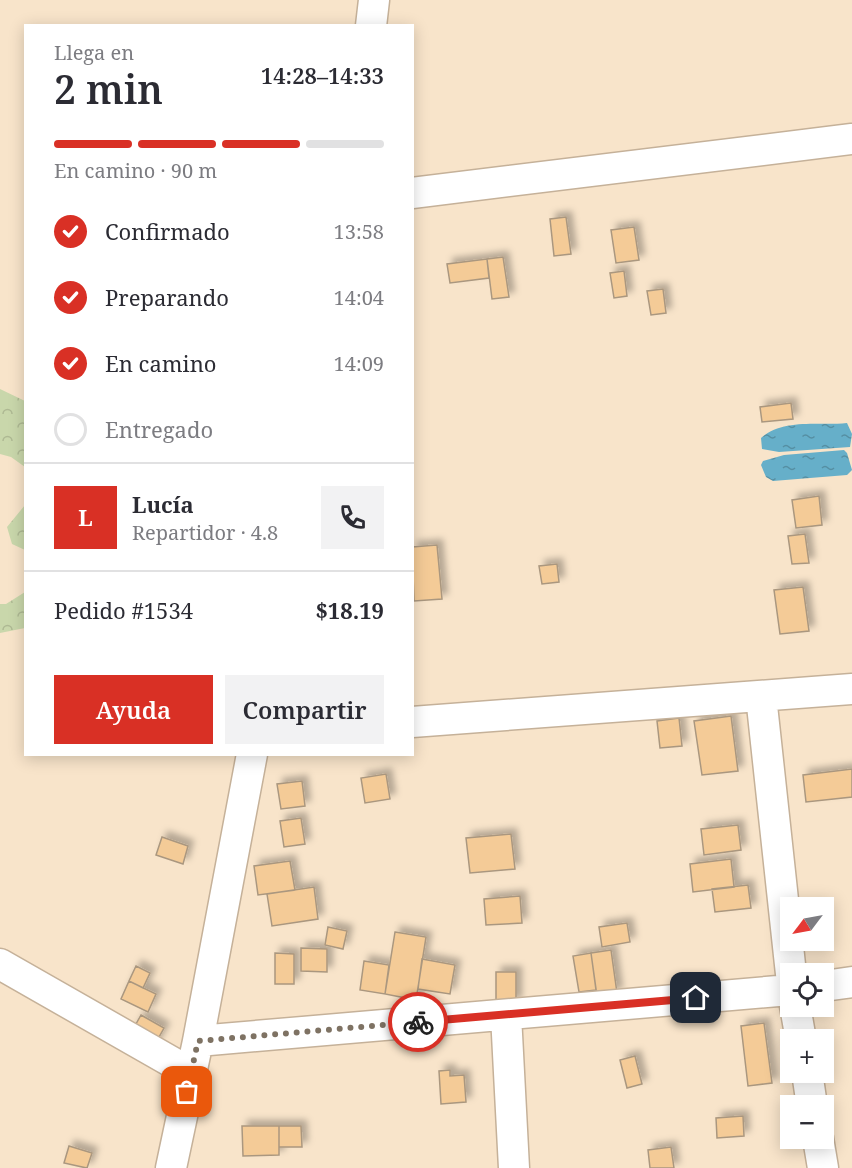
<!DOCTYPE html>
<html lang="es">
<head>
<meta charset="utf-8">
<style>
  body { margin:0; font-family:"Noto Serif",serif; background:#f2f2f3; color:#2b2b33; height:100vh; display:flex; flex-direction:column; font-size:22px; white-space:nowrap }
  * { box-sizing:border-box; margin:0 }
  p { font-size:20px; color:#7c7c81 }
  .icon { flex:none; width:33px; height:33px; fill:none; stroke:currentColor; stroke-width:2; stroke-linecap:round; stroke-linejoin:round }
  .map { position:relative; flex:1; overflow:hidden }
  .sheet { position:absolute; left:24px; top:24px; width:390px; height:732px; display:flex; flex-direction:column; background:#fff; border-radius:0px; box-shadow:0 3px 15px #0003 }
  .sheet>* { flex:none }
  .needle { width:39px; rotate:238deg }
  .buttons { position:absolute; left:780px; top:897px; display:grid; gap:12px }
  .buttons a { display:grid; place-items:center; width:54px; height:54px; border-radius:0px; background:#fff; box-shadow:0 3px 15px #0003; font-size:30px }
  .pin { position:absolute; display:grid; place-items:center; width:51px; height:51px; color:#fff; margin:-26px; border-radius:12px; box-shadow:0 3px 9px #0006 }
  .courier { position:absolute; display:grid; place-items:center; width:60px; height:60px; margin:-30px; border:4px solid #d93025; border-radius:50%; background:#fff; color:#222; box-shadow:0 2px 8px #0007 }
  .headline em { font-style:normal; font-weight:600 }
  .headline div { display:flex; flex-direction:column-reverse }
  .headline { display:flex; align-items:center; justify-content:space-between; height:102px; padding:0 30px }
  h1 { font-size:39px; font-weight:600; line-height:45px }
  .bar { display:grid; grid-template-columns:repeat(4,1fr); gap:9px 6px; align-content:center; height:72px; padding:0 30px }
  .bar i { height:8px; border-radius:4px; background:#e1e1e2 }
  .bar .current { background:#d93025 }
  .bar p { grid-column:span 4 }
  .line { display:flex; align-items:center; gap:15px; padding:0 30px; border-top:2px solid #e1e1e2 }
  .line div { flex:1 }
  .round { display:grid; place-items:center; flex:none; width:63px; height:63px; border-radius:0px; background:#f2f2f3 }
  ol { padding:0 30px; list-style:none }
  li { display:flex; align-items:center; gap:18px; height:66px }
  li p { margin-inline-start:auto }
  li .icon { padding:6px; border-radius:50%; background:#d93025; color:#fff; stroke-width:4 }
  li:last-child { color:#7c7c81 }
  li i { width:33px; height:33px; border:3px solid #e1e1e2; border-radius:50% }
  .primary-button { display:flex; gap:12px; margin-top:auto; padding:12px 30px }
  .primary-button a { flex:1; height:69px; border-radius:0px; background:#d93025; color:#fff; font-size:24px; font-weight:600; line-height:69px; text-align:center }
  .primary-button a+a { background:#f2f2f3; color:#2b2b33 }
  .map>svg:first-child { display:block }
  .forest { fill:url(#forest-crowns) }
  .water { fill:url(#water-ripples) }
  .building { fill:#f4cb97; stroke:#aa977f; stroke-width:1.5; filter:url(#shadow) }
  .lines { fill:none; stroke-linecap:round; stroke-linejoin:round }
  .minor-casing { stroke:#c5b199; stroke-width:33 }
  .minor { stroke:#fff; stroke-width:30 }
  .done { stroke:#7e7263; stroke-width:6; stroke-dasharray:0 10.8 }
  .route { stroke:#d93025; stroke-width:8 }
</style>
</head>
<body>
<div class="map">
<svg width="852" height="1168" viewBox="0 0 852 1168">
  <defs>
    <pattern id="forest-crowns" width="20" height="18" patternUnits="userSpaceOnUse" patternTransform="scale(1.5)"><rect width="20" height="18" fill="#c9d7ab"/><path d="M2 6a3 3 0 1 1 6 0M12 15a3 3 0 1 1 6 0" fill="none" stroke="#aeb993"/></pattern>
    <pattern id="water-ripples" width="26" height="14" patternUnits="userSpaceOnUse" patternTransform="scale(1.5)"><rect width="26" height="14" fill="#66afc9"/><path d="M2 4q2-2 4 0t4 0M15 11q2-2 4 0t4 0" fill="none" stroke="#558fa3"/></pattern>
    <filter id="shadow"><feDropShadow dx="5.5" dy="-5.5" stdDeviation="3" flood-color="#0004"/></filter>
  </defs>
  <rect width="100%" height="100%" fill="#f8e4ca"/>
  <path class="forest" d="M0,389L25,401V467L11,457L0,454Z
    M25,505V550L12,544L7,527Z
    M25,592V628L0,633V604H6Z"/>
  <path class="water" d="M847,423L852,434L850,447L779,452L762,449L761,438C783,418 820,426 847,423Z
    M844,450L847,453L852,470L847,475L773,481L766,477L761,465L763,461L784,455Z"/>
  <path class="building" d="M566,217L571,254L554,256L550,219Z
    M634,227L639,260L616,263L611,230Z
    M503,257L509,297L492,299L487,259Z
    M487,259L489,278L450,283L447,264Z
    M624,271L627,296L614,298L610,273Z
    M663,289L666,313L651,315L647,291Z
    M791,403L793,419L762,422L760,407Z
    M819,496L822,525L796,528L792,500Z
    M805,534L809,563L792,564L788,536Z
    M437,545L442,599L414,601L412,547Z
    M557,564L559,582L542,584L539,566Z
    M803,587L809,631L780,634L774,590Z
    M731,716L738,771L702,775L694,721Z
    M679,718L682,746L660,748L657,721Z
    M852,769V797L806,802L803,775Z
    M386,774L390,799L365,803L361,778Z
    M302,781L305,806L281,809L277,784Z
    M301,818L305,844L284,847L280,821Z
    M738,825L741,850L704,855L701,829Z
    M511,834L515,869L470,873L466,838Z
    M162,837L188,846L183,864L156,855Z
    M731,859L734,887L693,892L690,864Z
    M290,861L295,890L258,895L254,866Z
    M748,885L751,908L715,912L712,889Z
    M314,887L318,919L272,926L267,894Z
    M520,896L522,923L486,925L484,899Z
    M627,923L630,942L602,947L599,927Z
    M328,927L347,931L343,949L325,945Z
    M395,932L426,937L416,1000L385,994Z
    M301,948L327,949V972L301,971Z
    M611,950L617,993L597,996L591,953Z
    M275,953L294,954V984H275Z
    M591,953L596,990L579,992L573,956Z
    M422,959L455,965L450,994L418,989Z
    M364,961L389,965L385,994L360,990Z
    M136,966L150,973L143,988L129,981Z
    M496,972H516V1003H496Z
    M129,981L156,994L148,1012L121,999Z
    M141,1015L164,1028L154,1046L131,1033Z
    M764,1023L772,1083L748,1086L741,1026Z
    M635,1056L642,1084L627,1088L620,1060Z
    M450,1070V1076L464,1075L466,1102L441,1104L439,1071Z
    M743,1116L744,1136L717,1138L716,1118Z
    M242,1126H279V1155L243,1156Z
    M279,1126H301L302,1147H279Z
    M69,1146L92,1153L87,1168L64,1163Z
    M671,1147L674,1168H650L648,1150Z"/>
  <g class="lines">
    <defs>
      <path id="minor" d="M371,26L374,0
        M412,193L852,139
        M761,696L791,974
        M412,722L852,689
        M0,964L191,1073
        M824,986L852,982
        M795,1006L801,1040
        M506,1015L514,1168
        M198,1041L790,990
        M807,1072L812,1106
        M818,1138L823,1168
        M171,1168L198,1041L252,754"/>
    </defs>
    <use href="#minor" class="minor-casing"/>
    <use href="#minor" class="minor"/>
  </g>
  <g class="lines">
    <path class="done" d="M187,1092L198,1041L418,1022"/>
    <path class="route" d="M418,1022L696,998"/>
  </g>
</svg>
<div class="buttons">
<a><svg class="needle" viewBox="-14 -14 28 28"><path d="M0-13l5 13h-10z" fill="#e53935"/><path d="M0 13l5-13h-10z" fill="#7c7c81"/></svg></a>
<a><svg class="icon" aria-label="locate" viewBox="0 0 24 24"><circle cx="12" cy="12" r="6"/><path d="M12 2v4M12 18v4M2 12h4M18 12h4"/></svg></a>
<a>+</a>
<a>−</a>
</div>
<div class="pin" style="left:187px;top:1092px;background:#ea580c"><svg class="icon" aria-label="bag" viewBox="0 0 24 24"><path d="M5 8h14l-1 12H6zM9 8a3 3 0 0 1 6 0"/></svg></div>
<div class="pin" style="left:696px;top:998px;background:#1f2937"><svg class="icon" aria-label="home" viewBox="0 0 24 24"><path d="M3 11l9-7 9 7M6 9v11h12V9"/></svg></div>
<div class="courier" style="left:418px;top:1022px"><svg class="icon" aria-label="bike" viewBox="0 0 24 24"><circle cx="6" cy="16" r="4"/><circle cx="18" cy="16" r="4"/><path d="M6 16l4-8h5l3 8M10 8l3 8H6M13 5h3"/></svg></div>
<section class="sheet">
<div class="headline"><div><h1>2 min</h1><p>Llega en</p></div><em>14:28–14:33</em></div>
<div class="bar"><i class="current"></i><i class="current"></i><i class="current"></i><i></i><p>En camino · 90 m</p></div>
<ol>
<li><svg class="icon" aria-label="check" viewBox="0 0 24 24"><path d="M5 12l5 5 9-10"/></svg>Confirmado<p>13:58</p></li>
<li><svg class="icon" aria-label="check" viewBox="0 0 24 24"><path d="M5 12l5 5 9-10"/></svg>Preparando<p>14:04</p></li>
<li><svg class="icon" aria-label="check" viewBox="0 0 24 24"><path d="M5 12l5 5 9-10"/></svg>En camino<p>14:09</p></li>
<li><i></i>Entregado</li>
</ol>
<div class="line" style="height:108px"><b class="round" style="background:#d93025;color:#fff">L</b><div><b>Lucía</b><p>Repartidor · 4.8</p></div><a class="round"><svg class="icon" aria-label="phone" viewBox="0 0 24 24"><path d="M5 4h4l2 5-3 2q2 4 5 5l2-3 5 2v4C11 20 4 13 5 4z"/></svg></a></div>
<div class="line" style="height:78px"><div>Pedido #1534</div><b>$18.19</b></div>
<div class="primary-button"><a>Ayuda</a><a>Compartir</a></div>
</section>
</div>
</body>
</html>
